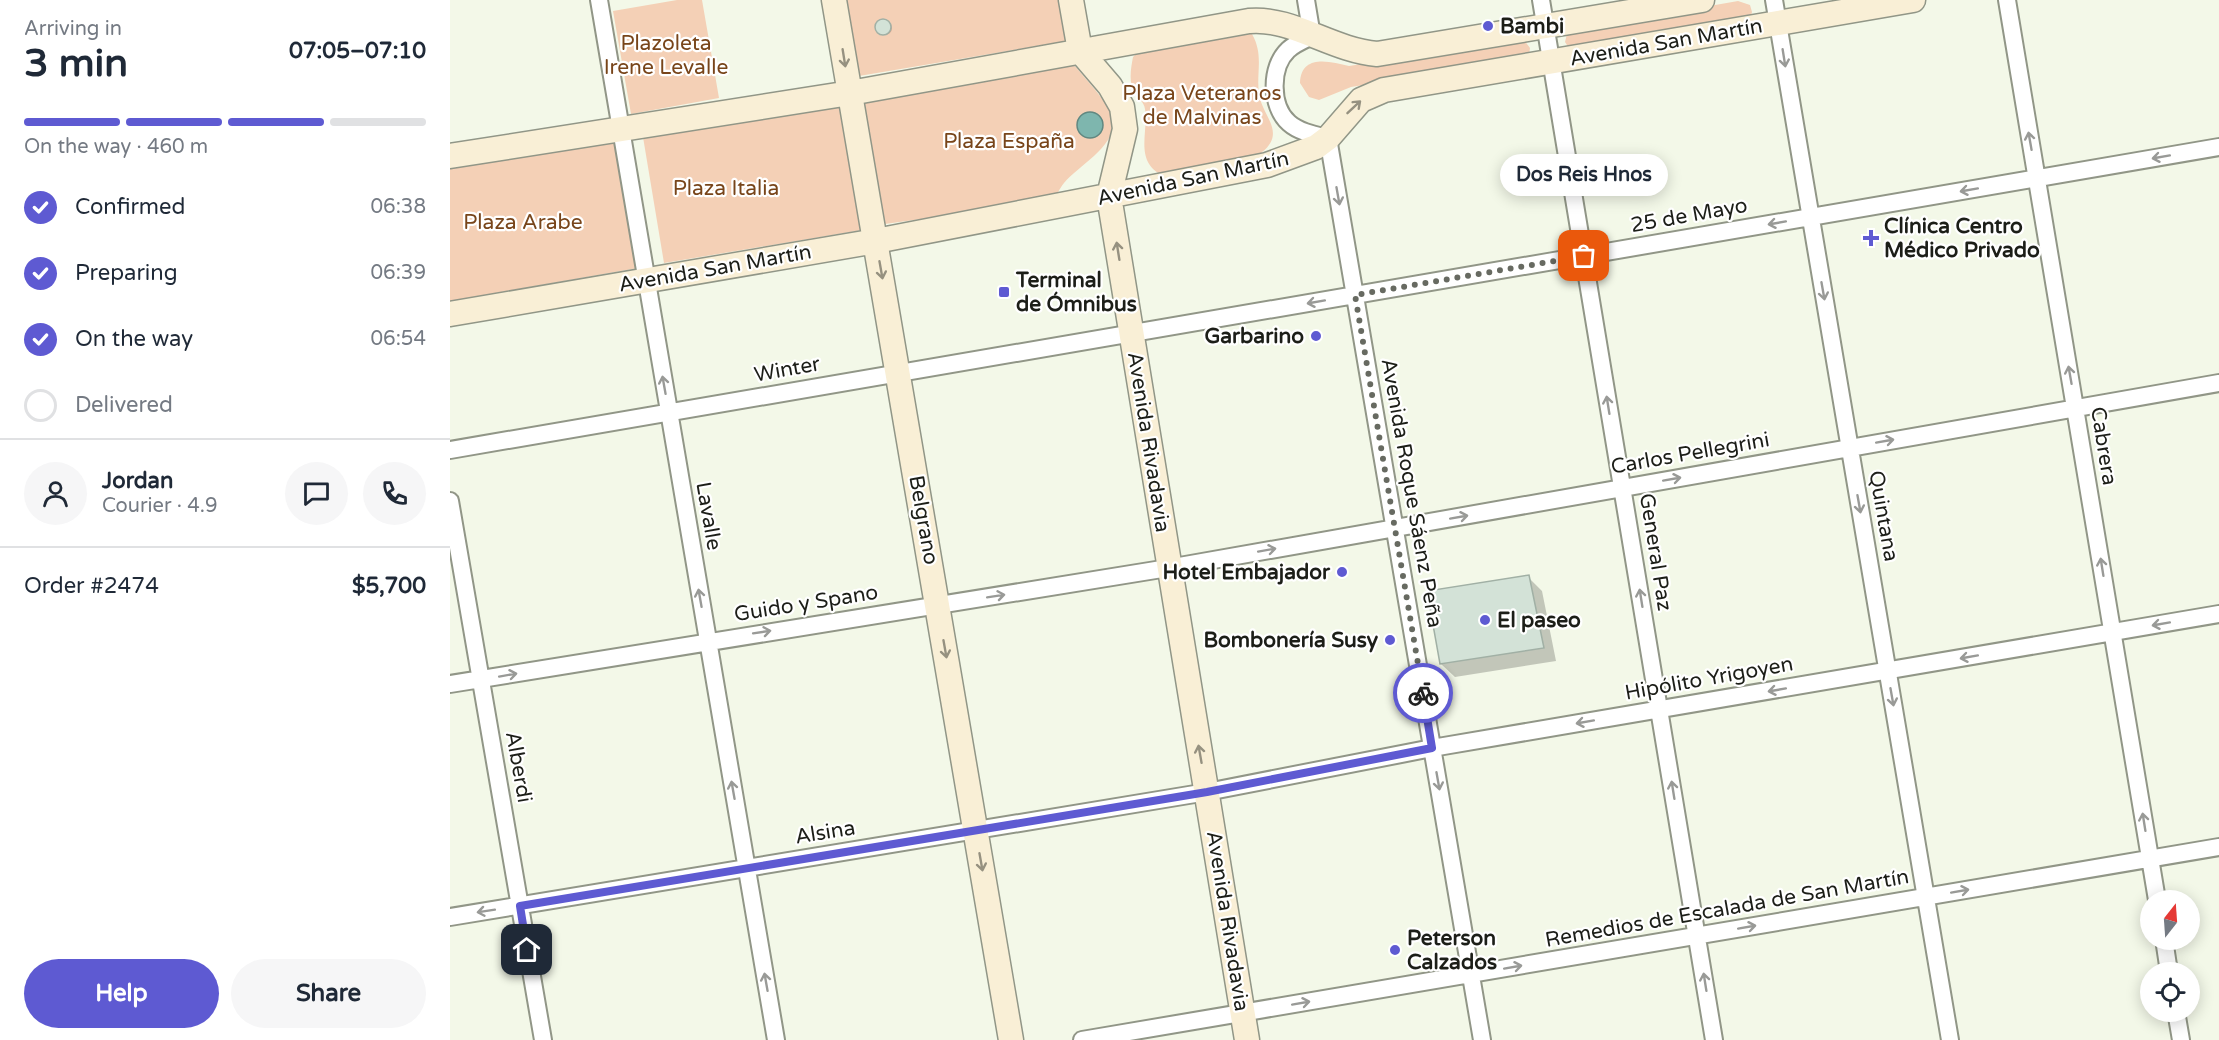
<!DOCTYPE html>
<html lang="en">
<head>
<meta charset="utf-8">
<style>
  body { margin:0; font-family:"Varela Round",sans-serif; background:#f6f6f7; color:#1f2937; height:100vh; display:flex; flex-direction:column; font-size:22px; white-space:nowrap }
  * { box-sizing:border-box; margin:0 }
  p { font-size:20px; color:#747a83 }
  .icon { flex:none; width:33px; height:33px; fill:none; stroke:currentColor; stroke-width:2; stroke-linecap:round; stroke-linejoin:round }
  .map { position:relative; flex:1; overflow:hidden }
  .drawer { display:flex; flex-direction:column; background:#fff; width:450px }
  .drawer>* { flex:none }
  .needle { width:39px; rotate:17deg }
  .controls { position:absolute; left:1690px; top:890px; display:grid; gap:12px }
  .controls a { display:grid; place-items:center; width:60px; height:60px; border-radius:50%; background:#fff; box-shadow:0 3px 15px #0003; font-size:30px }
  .pin { position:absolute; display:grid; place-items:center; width:51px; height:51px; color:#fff; margin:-26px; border-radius:12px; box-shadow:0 3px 9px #0006 }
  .courier { position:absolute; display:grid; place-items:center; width:60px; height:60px; margin:-30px; border:4px solid #5e5ad2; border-radius:50%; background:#fff; color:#222; box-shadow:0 2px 8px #0007 }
  .bubble { position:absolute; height:42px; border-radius:21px; background:#fff; box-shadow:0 3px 15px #0003; font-size:20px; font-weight:800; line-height:42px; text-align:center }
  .head em { font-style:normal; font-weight:800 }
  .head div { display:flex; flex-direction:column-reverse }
  .head { display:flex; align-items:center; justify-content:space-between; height:102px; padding:0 24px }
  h1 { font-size:39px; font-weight:800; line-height:45px }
  .bar { display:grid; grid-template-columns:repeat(4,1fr); gap:9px 6px; align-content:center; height:72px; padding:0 24px }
  .bar i { height:8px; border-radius:4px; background:#e0e1e3 }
  .bar .current { background:#5e5ad2 }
  .bar p { grid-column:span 4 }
  .line { display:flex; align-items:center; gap:15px; padding:0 24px; border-top:2px solid #e0e1e3 }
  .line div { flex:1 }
  .round { display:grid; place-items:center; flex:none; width:63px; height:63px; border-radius:32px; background:#f6f6f7 }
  ol { padding:0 24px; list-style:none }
  li { display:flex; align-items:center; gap:18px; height:66px }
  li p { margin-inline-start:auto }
  li .icon { padding:6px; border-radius:50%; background:#5e5ad2; color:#fff; stroke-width:4 }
  li:last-child { color:#747a83 }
  li i { width:33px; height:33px; border:3px solid #e0e1e3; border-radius:50% }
  .action { display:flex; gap:12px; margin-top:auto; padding:12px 24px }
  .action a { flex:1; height:69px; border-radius:36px; background:#5e5ad2; color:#fff; font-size:24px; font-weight:800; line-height:69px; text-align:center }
  .action a+a { background:#f6f6f7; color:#1f2937 }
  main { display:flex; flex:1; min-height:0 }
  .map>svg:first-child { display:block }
  .green { fill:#f4d0b6 }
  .water { fill:#7eb6ae; stroke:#618881; stroke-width:1.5 }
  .shadow { fill:#0003 }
  .building { fill:#d3e2d7; stroke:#a1b0a5; stroke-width:1.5 }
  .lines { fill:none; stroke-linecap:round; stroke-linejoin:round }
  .street-casing { stroke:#919687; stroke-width:20 }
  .secondary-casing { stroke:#919687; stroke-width:27 }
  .street { stroke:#fff; stroke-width:16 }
  .secondary { stroke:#f9efd6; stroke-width:24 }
  .oneway { stroke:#969180 }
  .oneway2 { stroke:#999a97 }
  .done { stroke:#676a61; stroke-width:6; stroke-dasharray:0 10.8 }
  .route { stroke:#5e5ad2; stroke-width:8 }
  .poi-dot { fill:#5e5ad2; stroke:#fff; stroke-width:2 }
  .labels { text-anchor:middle; stroke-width:4.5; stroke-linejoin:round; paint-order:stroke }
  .poi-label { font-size:21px; font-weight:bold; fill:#1c1e18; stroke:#fff; text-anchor:start }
  .street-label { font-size:21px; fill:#1c1e18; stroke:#fff }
  .park-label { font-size:21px; fill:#78451a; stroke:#fff }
</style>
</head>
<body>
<main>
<section class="drawer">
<div class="head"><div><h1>3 min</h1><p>Arriving in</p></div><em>07:05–07:10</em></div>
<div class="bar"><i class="current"></i><i class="current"></i><i class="current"></i><i></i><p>On the way · 460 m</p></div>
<ol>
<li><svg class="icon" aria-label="check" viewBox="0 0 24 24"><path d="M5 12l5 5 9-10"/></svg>Confirmed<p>06:38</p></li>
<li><svg class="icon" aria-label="check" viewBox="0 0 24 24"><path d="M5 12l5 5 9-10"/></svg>Preparing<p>06:39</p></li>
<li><svg class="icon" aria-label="check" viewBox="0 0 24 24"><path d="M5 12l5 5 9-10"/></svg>On the way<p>06:54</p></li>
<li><i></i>Delivered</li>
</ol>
<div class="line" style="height:108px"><a class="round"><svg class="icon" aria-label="person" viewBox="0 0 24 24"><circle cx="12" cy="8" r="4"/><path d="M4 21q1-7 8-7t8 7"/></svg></a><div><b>Jordan</b><p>Courier · 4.9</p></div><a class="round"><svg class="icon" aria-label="chat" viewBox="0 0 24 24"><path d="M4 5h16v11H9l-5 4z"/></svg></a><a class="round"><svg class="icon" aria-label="phone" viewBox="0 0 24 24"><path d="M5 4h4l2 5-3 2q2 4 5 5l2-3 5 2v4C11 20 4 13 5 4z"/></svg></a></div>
<div class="line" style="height:78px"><div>Order #2474</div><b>$5,700</b></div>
<div class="action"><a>Help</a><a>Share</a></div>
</section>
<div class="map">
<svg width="1769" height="1040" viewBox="0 0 1769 1040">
  <rect width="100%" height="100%" fill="#f3f8e8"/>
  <path class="green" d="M227,0H252L269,98L181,114L163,11Z
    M396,0H610L617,41L409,76Z
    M1288,1L1300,5L1302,12L1300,18L1119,48L1115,42L1117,34L1123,30Z
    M789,31L802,34C814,55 806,72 809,94C812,117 840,134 807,156L714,176C683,162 699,132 695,109C694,102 689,99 685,93C678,83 681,68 683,57L689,51Z
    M1067,39L1074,40L1080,48L1079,55L1069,60L901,87L869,100L859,97L850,83C851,54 879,61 899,66Z
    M618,63L626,67C635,79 661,105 663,119C667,146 629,165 614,183C609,189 607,196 601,201L435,224L413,100Z
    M390,105L412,230L214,263L193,137Z
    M168,141L188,268L0,301V167Z"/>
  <path class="water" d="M627 125a13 13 0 1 1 26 0a13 13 0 1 1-26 0Z"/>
  <path class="shadow" d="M428 28a7 7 0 1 1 14 0a7 7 0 1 1-14 0Z
    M1078,577L1092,591L1106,661L1005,677L991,664Z"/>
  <path class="building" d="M425 27a8 8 0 1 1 16 0a8 8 0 1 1-16 0Z
    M1079,575L1094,648L990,664L977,591Z"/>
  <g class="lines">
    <defs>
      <path id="street" d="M149,0L326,1040
        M856,0L862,36C854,40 844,44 838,50C820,67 820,106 839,123C849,132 865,135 878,138L1032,1040
        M1091,0L1264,1040
        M1324,0L1500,1040
        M1557,0L1707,900
        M0,450L1769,147
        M0,501L93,1040
        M0,684L718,568L1769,383
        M0,917L757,792L982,748L1769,614
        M1714,939L1719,972
        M1726,1011L1731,1040
        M632,1040L1769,847"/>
      <path id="secondary" d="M384,0L561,1040
        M621,0L630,51L660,86L672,107L675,129L659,196L797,1040
        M0,156L400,93L799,21C842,17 881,50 927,54L1252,0
        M0,314L426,241L817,165L866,147L878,138L911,100L934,90L1463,0"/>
    </defs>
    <use href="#street" class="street-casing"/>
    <use href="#secondary" class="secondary-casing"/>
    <use href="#street" class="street"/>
    <use href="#secondary" class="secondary"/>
  </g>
  <defs><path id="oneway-shaft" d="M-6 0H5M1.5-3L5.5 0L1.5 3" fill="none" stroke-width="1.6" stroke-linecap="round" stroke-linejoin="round" transform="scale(1.5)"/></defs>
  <g class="oneway">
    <use href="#oneway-shaft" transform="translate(394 58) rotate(81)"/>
    <use href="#oneway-shaft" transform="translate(904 107) rotate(-43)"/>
    <use href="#oneway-shaft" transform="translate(668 251) rotate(-99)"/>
    <use href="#oneway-shaft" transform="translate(431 270) rotate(80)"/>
    <use href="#oneway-shaft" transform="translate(495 649) rotate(80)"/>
    <use href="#oneway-shaft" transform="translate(750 754) rotate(-100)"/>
    <use href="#oneway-shaft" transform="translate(531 862) rotate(80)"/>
  </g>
  <g class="oneway2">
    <use href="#oneway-shaft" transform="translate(1334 58) rotate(81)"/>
    <use href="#oneway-shaft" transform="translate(1580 141) rotate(-100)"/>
    <use href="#oneway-shaft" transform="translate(1711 157) rotate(170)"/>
    <use href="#oneway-shaft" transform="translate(1519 190) rotate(170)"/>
    <use href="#oneway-shaft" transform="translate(888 196) rotate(80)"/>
    <use href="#oneway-shaft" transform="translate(1327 223) rotate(170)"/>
    <use href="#oneway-shaft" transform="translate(1373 291) rotate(80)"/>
    <use href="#oneway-shaft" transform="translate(866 302) rotate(170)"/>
    <use href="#oneway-shaft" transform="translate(1620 375) rotate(-100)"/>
    <use href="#oneway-shaft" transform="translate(214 385) rotate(-100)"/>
    <use href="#oneway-shaft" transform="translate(1158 405) rotate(-99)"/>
    <use href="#oneway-shaft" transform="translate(1435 441) rotate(-10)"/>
    <use href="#oneway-shaft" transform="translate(1222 479) rotate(-10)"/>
    <use href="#oneway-shaft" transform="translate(1409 504) rotate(80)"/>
    <use href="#oneway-shaft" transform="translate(1009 517) rotate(-10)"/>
    <use href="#oneway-shaft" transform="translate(817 550) rotate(-10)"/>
    <use href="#oneway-shaft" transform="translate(1652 567) rotate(-99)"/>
    <use href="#oneway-shaft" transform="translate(546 596) rotate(-9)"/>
    <use href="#oneway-shaft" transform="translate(250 598) rotate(-100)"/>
    <use href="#oneway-shaft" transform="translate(1191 598) rotate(-99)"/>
    <use href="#oneway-shaft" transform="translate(1711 624) rotate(170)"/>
    <use href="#oneway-shaft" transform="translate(312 632) rotate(-9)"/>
    <use href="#oneway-shaft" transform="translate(1519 657) rotate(170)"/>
    <use href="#oneway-shaft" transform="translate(58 675) rotate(-10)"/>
    <use href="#oneway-shaft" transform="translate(1327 690) rotate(170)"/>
    <use href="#oneway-shaft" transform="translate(1442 697) rotate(80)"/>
    <use href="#oneway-shaft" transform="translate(1135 722) rotate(170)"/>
    <use href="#oneway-shaft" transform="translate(988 781) rotate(80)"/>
    <use href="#oneway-shaft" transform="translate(283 790) rotate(-100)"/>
    <use href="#oneway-shaft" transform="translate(1223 790) rotate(-99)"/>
    <use href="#oneway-shaft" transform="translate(1694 822) rotate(-99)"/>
    <use href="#oneway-shaft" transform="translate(1510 891) rotate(-10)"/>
    <use href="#oneway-shaft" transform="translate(36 911) rotate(171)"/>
    <use href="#oneway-shaft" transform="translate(1297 927) rotate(-10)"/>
    <use href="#oneway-shaft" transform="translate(1063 967) rotate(-10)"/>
    <use href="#oneway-shaft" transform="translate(316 982) rotate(-100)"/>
    <use href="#oneway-shaft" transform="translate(1255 982) rotate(-99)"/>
    <use href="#oneway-shaft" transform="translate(851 1003) rotate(-10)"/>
  </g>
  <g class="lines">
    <path class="done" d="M973,693L905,295L1134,256"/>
    <path class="route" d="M77,950L70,906L757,792L982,748L973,693"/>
  </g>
  <g class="poi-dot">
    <circle cx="1038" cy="26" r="6"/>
    <path d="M1418 229h6v6h6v6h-6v6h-6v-6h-6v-6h6z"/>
    <rect x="548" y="286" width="12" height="12" rx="3"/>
    <circle cx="866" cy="336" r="6"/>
    <circle cx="892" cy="572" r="6"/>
    <circle cx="1035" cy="620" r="6"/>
    <circle cx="940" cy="640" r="6"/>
    <circle cx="945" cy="950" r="6"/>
  </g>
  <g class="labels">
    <g class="poi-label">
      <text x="1050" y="33">Bambi</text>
      <text x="1434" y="233">Clínica Centro<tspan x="1434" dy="24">Médico Privado</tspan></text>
      <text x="566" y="287">Terminal<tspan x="566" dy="24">de Ómnibus</tspan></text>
      <text x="854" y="343" text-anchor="end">Garbarino</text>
      <text x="880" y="579" text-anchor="end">Hotel Embajador</text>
      <text x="1047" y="627">El paseo</text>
      <text x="928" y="647" text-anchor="end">Bombonería Susy</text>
      <text x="957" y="945">Peterson<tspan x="957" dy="24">Calzados</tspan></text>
    </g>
    <g class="street-label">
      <text transform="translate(1216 42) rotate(-10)" y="7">Avenida San Martín</text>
      <text transform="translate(743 178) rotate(-12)" y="7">Avenida San Martín</text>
      <text transform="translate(1239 215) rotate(-10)" y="7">25 de Mayo</text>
      <text transform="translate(265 268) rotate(-10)" y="7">Avenida San Martín</text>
      <text transform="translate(337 369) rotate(-10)" y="7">Winter</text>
      <text transform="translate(699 442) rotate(81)" y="7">Avenida Rivadavia</text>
      <text transform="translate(1654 446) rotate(81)" y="7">Cabrera</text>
      <text transform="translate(1240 453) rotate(-10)" y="7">Carlos Pellegrini</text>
      <text transform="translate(962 493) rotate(80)" y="7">Avenida Roque Sáenz Peña</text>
      <text transform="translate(259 516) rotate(80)" y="7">Lavalle</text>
      <text transform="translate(1434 516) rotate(80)" y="7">Quintana</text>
      <text transform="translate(474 520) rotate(80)" y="7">Belgrano</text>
      <text transform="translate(1206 552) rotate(81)" y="7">General Paz</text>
      <text transform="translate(356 603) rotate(-9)" y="7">Guido y Spano</text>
      <text transform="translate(1259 678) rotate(-10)" y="7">Hipólito Yrigoyen</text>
      <text transform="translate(69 767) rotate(80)" y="7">Alberdi</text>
      <text transform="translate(375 832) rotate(-9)" y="7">Alsina</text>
      <text transform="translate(1277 908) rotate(-10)" y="7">Remedios de Escalada de San Martín</text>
      <text transform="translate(778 921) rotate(81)" y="7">Avenida Rivadavia</text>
    </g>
    <g class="park-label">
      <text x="216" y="50">Plazoleta<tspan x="216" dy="24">Irene Levalle</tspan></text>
      <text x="752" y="100">Plaza Veteranos<tspan x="752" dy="24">de Malvinas</tspan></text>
      <text x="559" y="148">Plaza España</text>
      <text x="276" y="195">Plaza Italia</text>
      <text x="73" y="229">Plaza Arabe</text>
    </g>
  </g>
</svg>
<div class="controls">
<a><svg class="needle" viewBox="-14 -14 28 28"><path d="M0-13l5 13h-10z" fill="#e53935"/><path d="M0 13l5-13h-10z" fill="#747a83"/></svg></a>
<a><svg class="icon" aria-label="locate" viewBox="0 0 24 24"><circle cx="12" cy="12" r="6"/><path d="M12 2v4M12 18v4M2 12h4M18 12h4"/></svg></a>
</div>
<div class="pin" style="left:1134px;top:256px;background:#ea580c"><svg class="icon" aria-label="bag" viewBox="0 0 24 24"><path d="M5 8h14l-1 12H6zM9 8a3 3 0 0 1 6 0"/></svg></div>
<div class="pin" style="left:77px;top:950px;background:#1f2937"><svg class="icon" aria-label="home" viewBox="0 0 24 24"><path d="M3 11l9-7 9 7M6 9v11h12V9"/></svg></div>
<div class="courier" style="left:973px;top:693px"><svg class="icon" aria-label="bike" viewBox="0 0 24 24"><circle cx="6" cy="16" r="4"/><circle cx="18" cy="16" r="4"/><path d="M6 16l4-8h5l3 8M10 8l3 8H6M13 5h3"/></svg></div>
<div class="bubble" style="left:1050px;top:154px;width:168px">Dos Reis Hnos</div>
</div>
</main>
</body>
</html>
